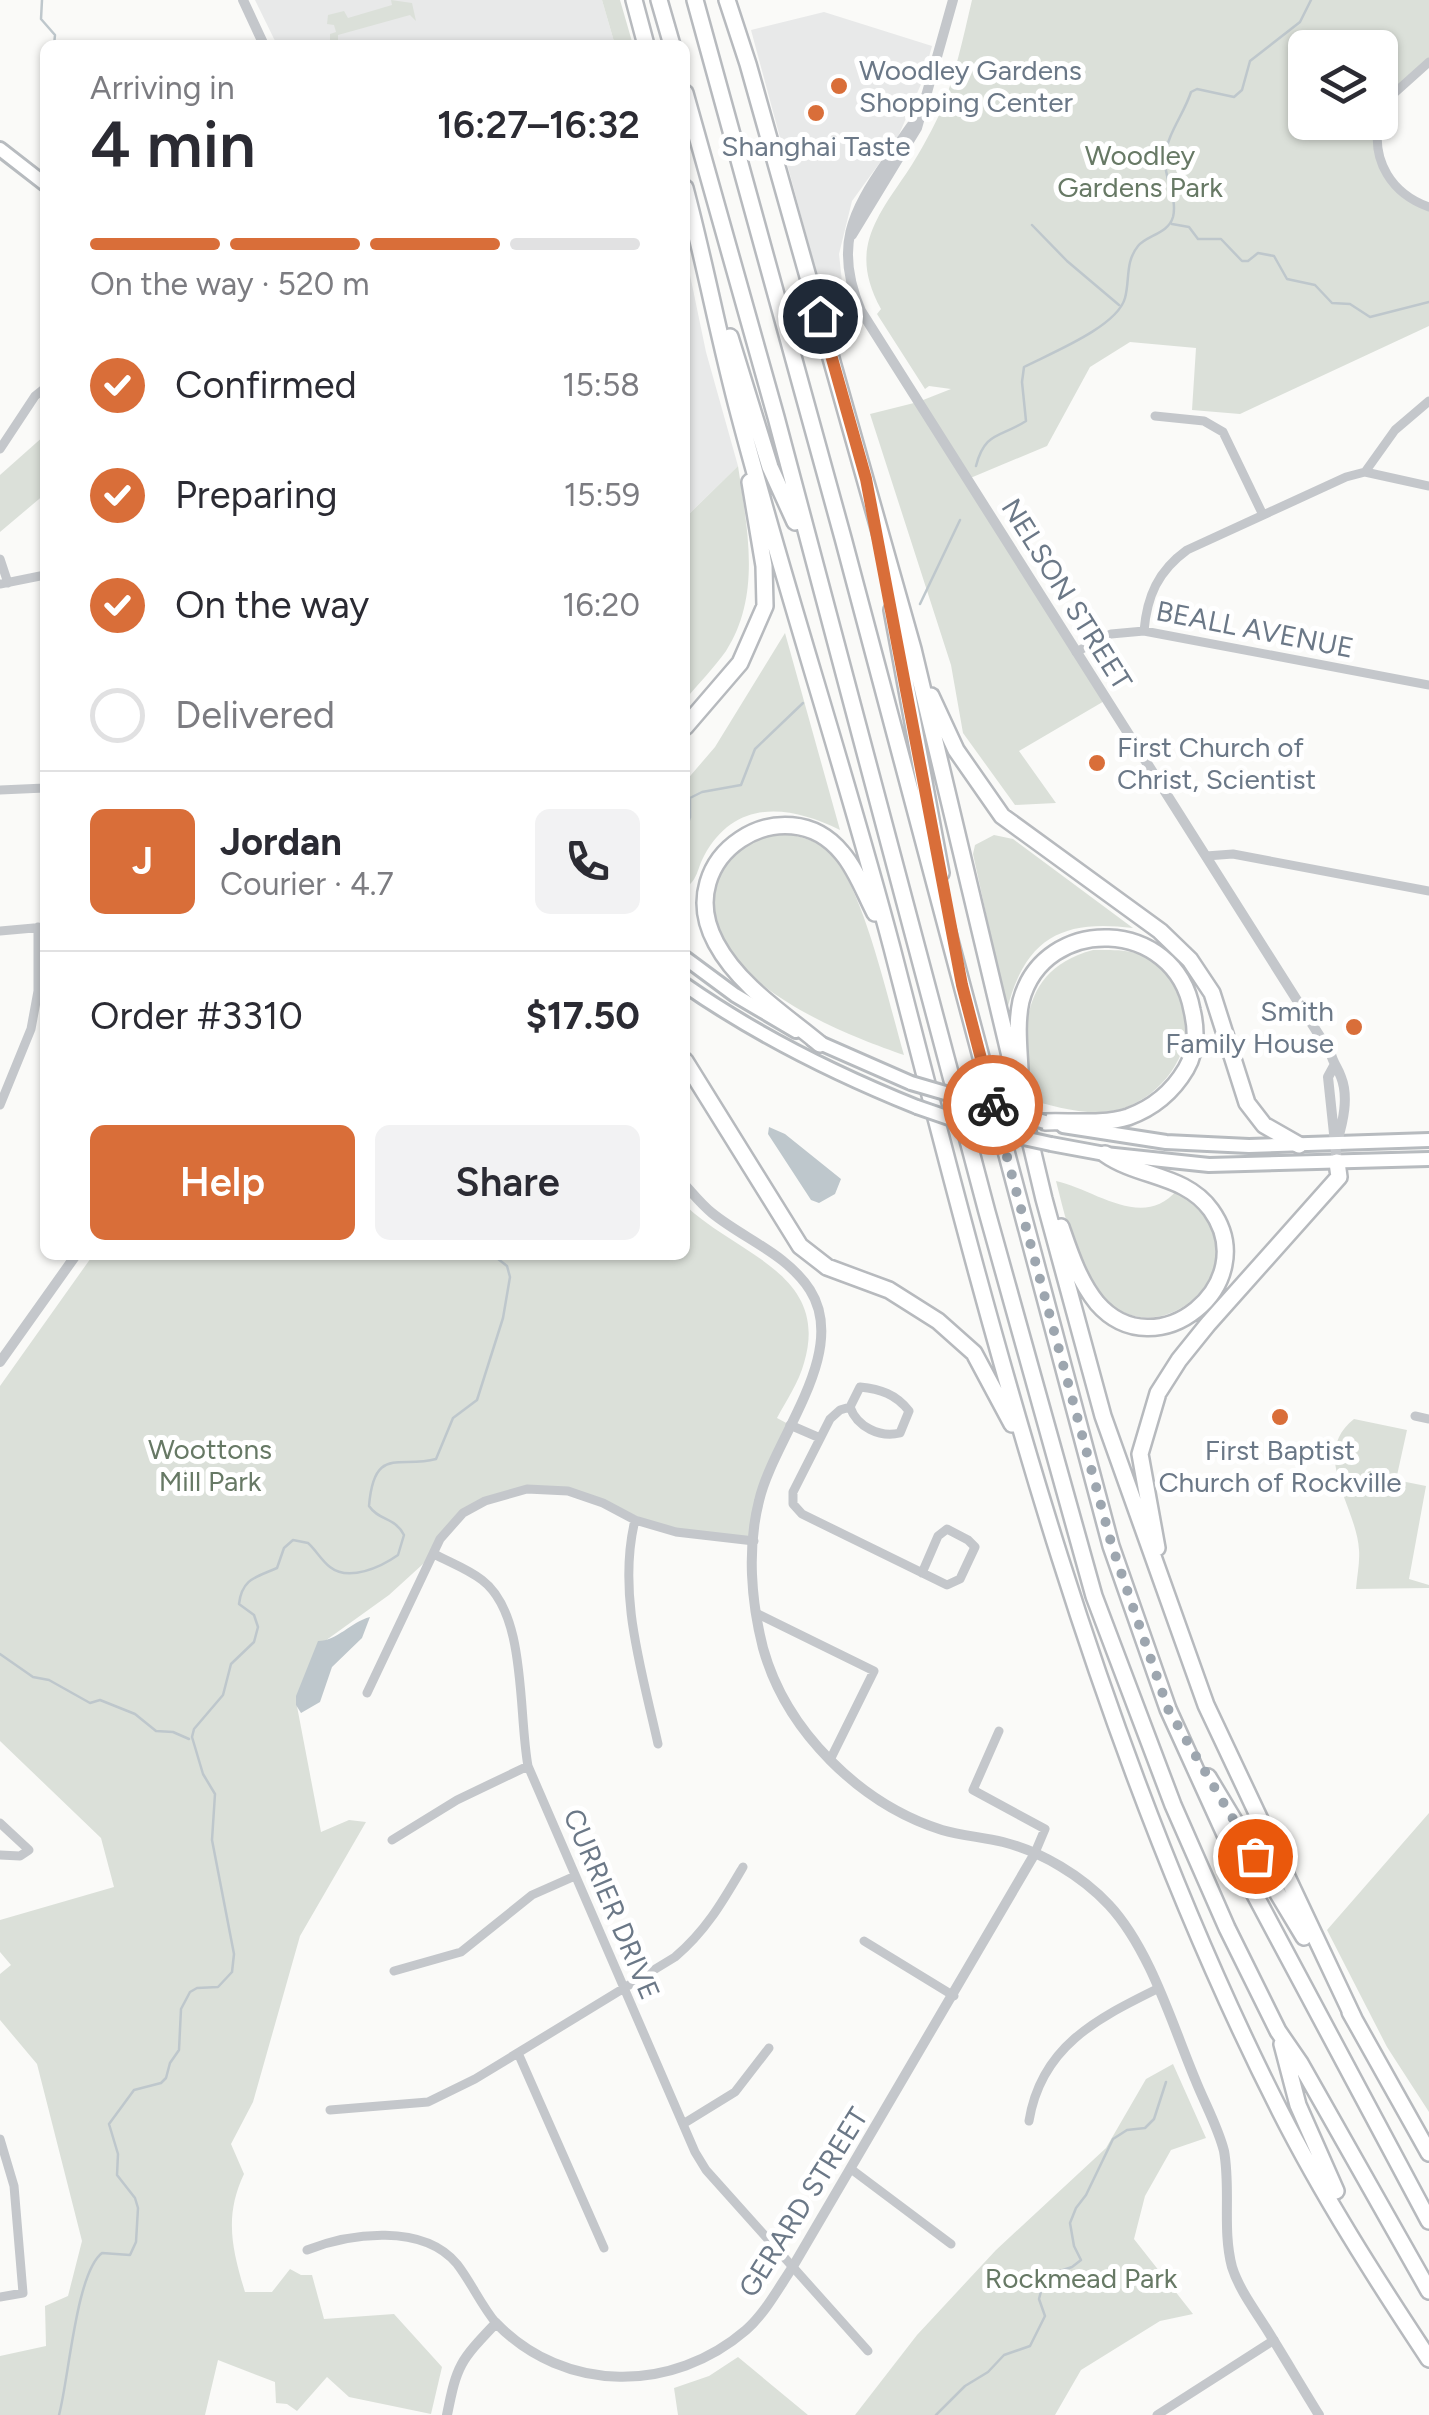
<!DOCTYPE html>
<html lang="en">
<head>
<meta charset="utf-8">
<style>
  body { margin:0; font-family:Figtree,sans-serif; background:#f2f2f3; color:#2b2b33; height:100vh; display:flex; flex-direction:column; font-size:38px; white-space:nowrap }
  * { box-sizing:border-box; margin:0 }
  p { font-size:32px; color:#7c7c81 }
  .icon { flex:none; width:55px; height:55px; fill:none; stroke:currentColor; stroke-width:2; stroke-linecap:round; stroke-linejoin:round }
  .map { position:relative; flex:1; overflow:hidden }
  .panel { position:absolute; left:40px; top:40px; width:650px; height:1220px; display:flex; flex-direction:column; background:#fff; border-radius:15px; box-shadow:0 2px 8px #0004 }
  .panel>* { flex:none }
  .tools { position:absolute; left:1288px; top:30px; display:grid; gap:20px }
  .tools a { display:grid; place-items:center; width:110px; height:110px; border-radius:15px; background:#fff; box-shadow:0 2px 8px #0004; font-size:50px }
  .pin { position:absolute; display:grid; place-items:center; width:85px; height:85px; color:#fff; margin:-42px; border:5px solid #fff; border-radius:50%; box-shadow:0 2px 10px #0007 }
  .courier { position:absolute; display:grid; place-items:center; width:100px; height:100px; margin:-50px; border:8px solid #d96e39; border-radius:50%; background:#fff; color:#222; box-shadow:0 2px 12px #0007 }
  .headline em { font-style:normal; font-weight:600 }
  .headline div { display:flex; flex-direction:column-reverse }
  .headline { display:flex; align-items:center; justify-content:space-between; height:170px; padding:0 50px }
  h1 { font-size:65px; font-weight:600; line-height:75px }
  .bar { display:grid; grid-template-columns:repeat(4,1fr); gap:15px 10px; align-content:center; height:120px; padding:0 50px }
  .bar i { height:12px; border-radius:8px; background:#e1e1e2 }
  .bar .selected { background:#d96e39 }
  .bar p { grid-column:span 4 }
  .line { display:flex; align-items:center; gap:25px; padding:0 50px; border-top:2px solid #e1e1e2 }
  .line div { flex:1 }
  .round { display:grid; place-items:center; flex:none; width:105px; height:105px; border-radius:15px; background:#f2f2f3 }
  ol { padding:0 50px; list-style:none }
  li { display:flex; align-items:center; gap:30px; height:110px }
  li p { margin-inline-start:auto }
  li .icon { padding:10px; border-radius:50%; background:#d96e39; color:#fff; stroke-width:4 }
  li:last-child { color:#7c7c81 }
  li i { width:55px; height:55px; border:5px solid #e1e1e2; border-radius:50% }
  .cta { display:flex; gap:20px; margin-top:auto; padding:20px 50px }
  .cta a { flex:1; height:115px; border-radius:15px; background:#d96e39; color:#fff; font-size:40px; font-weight:600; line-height:115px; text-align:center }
  .cta a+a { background:#f2f2f3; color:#2b2b33 }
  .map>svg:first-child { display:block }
  .built { fill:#e8e9e9 }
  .green { fill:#dbe0d9 }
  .water { fill:#bec7cc }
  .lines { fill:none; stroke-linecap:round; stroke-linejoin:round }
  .stream { stroke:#bec7cc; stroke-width:2.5 }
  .primary-casing { stroke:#b7bbbf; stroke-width:18 }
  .motorway-casing { stroke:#b7babe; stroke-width:20 }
  .minor { stroke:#c4c7cb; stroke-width:9 }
  .tertiary { stroke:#c4c7cb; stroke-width:10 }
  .primary { stroke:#fff; stroke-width:12 }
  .motorway { stroke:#fff; stroke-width:15 }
  .primary-bridge-casing { stroke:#b7bbbf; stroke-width:18; stroke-linecap:butt }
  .primary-bridge { stroke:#fff; stroke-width:12 }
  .done { stroke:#9da6af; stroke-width:10; stroke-dasharray:0 18 }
  .route { stroke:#d96e39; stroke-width:12 }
  .poi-dot { fill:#d96e39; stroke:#fff; stroke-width:4 }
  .labels { text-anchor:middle; stroke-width:10; stroke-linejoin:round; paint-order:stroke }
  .poi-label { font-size:28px; fill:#6b7887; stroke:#fff; text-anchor:start }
  .park-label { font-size:28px; fill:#677965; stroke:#fff }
  .street-label { font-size:28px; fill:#6b7887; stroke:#fff }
</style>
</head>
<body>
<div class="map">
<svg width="1429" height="2415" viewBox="0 0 1429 2415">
  <rect width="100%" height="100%" fill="#fafaf8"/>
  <path class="built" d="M255,0H602L615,45H277Z
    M824,12L932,46L922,82L897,139L852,201L839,254L843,291L823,297L751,30Z
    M685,251L706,352L738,466L685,518Z"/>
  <path class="green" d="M391,0L412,3L416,21L410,15L338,35V42L330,41V34L336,32L334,25L327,24L328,15L344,11L348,18L392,5Z
    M602,0H620L633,45H615Z
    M972,0H1429V62L1390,97L1380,118V48H1305V122L1379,123L1376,139L1394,185L1429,207V326L1240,414L1192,410L1196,348L1130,342L1090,367L1047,446L968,479L1106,700L1019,751L1056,803L1015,805L963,733L951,665L870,414L918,402L951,389L929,386L925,389L877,314L881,309C852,256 870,226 901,181C916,160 929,136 940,113C955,77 963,38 972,0Z
    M45,435V494L0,532V475Z
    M738,466C747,528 762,595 726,651C714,668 698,684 685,700V518Z
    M785,633L840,830C790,805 735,798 704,856C697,869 698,880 685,888V782L715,747Z
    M785,833C804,838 820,841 833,856C865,894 889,1004 904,1055C837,1032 684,972 718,876C729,847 758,836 785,833Z
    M994,835L1013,839L1133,928C1062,919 1025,938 1007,1010L973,854L975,845Z
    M1093,950C1108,950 1124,949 1139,954C1156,959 1171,973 1177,990C1181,999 1186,1009 1187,1019C1189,1061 1157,1100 1117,1110C1088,1117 1054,1106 1025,1099C1025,1034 1016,971 1093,950Z
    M1056,1181C1094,1189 1143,1231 1177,1190C1185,1196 1195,1201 1201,1208C1261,1274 1142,1376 1087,1275C1072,1246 1064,1213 1056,1181Z
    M685,1205C735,1254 831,1273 804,1363C799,1382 786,1401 777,1418L790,1425L761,1494L754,1541L676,1532L587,1496L528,1489L463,1513L434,1554L389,1595L318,1646L296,1701L321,1832L349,1820L366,1822L300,1936L253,2102L231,2144L244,2174C224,2216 232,2249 245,2292H272L290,2269L301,2275H312L324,2319L394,2314L442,2367L431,2414L349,2397L327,2377L297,2411L287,2404L276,2403L275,2382L218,2360L205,2415H0V2356L46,2346L45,2306L68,2296L82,2241L37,2064L0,2020V1974L11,1965L0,1952V1920L114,1887L101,1838L0,1741V1386L93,1255H685Z
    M1354,1419L1407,1430L1396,1480L1426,1486L1409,1579L1429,1585V1588L1356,1589C1357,1576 1360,1562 1359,1550C1357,1507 1309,1454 1354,1419Z
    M1429,1813V2112L1387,2047L1327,1930Z
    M1173,2064L1206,2138L1171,2150L1145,2196L1134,2239L1193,2314L1160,2321L1081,2370L1055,2415H855L917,2335L996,2250L1106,2148L1146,2079Z
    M738,2357L808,2415H678L674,2388L709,2376Z"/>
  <path class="water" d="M769,1127L785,1134L841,1179L835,1194L819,1203L811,1200L768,1134Z
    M370,1617L362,1638L332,1667L320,1702L301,1713L296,1705V1696L318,1641C337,1641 351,1622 370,1617Z"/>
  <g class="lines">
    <path class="stream" d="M42,0L41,19L55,35L54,45
      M1172,224L1189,227L1198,239H1221L1242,261H1248L1258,253L1274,256L1287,279L1315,285L1332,303L1350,304L1370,317L1429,302
      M1032,225L1067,261L1119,305
      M976,466C985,431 1000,438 1026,421L1022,382L1024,367C1051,353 1117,327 1125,298C1130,280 1125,262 1138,246C1147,235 1168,234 1173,217C1178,197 1163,177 1165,157C1167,134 1184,114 1191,92L1197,89L1234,97L1242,90L1250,61L1300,22L1311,0
      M920,604L960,520
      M685,832L690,817V798L702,792L741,785L755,749L803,703
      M0,1654L33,1677L49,1680L90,1703L100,1700L135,1714L156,1731L173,1732L189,1739
      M59,2415C69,2378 76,2273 102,2253L130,2255L136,2242L138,2208L135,2198L117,2175L118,2154L109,2124L134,2090L161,2083L166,2078L170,2063L179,2050L181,2009L190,1992L197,1988L218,1987L232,1972L234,1954L212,1840L215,1794L203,1774L192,1737L194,1729L223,1695L231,1664L254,1642L258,1627L254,1615L239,1604C242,1578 257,1577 277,1568L284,1548L293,1540L308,1543C316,1550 321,1560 330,1567C349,1582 381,1567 398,1555L404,1535C395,1517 379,1521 369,1506C374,1445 399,1469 436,1459L453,1418L477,1400L503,1318L510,1277L507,1266L493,1255
      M936,2415L965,2386L988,2372L1004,2355L1030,2346L1045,2316L1039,2299L1045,2276L1072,2267L1081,2260L1074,2246L1070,2223L1076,2208L1086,2195L1113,2139L1127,2130L1145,2128L1154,2119L1166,2082"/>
    <defs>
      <path id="primary" d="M0,149L45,184
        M685,958L735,995L796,1031
        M685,985C758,1036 835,1074 917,1107
        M813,1040L911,1083
        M1063,1126L1166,1142L1249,1146L1429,1140
        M1051,1144L1105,1154L1209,1165L1429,1159"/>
      <path id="motorway" d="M634,0L646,45
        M659,0L672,45
        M695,0L843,538L1111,1546L1168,1709L1238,1863L1429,2221
        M727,0L748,64L913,649L1044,1199L1103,1416L1206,1705L1355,2021
        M685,93L776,417L987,1212L1094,1596L1173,1805L1227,1928L1278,2031L1300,2063L1429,2291
        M685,188C705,263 719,339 739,414C786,593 845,769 892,948C994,1344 1094,1744 1280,2111C1323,2196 1376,2279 1429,2359
        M730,337L770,467L795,522
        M892,610L941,873
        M931,696L956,750L1002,816L1160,931L1190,960L1212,993L1247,1103L1264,1125L1299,1145
        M685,727L740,663L765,606L764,566L750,482
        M820,1044C784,1014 739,986 716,943C669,856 786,784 842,853C856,869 865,894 875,913
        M685,1061L800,1246L827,1267L889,1290L938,1321L974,1353L1012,1424
        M1020,1070C1019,1047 1016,1024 1021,1001C1044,914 1175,917 1192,1010C1197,1031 1197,1050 1186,1069C1173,1091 1153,1108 1128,1117C1104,1125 1070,1121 1045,1122
        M1061,1227C1070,1253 1079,1281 1097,1303C1156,1371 1264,1284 1211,1210C1185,1174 1139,1178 1105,1154
        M1157,1548L1140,1454L1158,1393L1179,1360L1208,1324L1339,1177L1337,1162
        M1208,1777L1304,1937
        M1350,2012L1429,2153
        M1282,2044L1298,2105L1336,2191"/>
    </defs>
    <use href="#primary" class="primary-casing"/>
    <use href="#motorway" class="motorway-casing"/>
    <path class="minor" d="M1380,118L1390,97L1429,62
      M1379,122C1371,161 1392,194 1429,207
      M1155,416L1204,421L1223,432L1263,515
      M0,449L35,396L45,388
      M1365,472L1429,486
      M0,559L8,583
      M0,584L45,575
      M1144,631C1147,596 1158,571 1187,550L1346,477L1365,472L1395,430L1429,401
      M1076,652L1111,634L1144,631L1429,685
      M0,790L45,788
      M1206,856L1233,854L1429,891
      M0,931L45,927
      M0,1105L31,1029L38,991V927
      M850,1407C857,1427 880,1438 900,1433L909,1411C896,1394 880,1389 860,1387L850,1407L840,1410L830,1419L793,1492V1504L802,1514L947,1585L960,1579L975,1547L968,1540L947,1529L938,1536L922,1573
      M1415,1416L1429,1419
      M790,1425L820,1438
      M635,1520C617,1594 642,1671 658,1744
      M434,1554C449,1562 468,1569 482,1580C527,1614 518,1712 528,1766L695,2152L706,2170L868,2351
      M756,1613L874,1671L830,1760
      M367,1693L440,1539L463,1513L485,1501L527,1489L568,1491L603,1503L635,1520L676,1532L754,1541
      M999,1731L973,1790L1045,1829L1034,1855
      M0,1823L29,1850L20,1856L0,1855
      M392,1840L457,1800L528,1766
      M864,1941L954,1996
      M394,1971L461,1952L532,1895L575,1876
      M518,2053L604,2248
      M330,2110L428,2102L475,2079L675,1957C706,1931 723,1901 743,1867
      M1029,2121C1041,2047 1096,2019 1157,1989
      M683,2124L735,2092L769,2048
      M0,2139L14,2186L23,2293L0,2297
      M851,2169L951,2244
      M307,2250C350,2233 423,2223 457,2264C471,2282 481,2305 496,2323
      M1157,2415L1274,2340"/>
    <path class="tertiary" d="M243,0L264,45
      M919,116C907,130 898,146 888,160C851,213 834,248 861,311L1331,1054C1333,1063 1338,1068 1341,1077C1349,1097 1343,1122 1337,1142
      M852,235L917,128L953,0
      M1334,1066L1328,1077L1337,1162
      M685,1185C694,1195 702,1205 712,1213C744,1239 787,1254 810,1290C850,1353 773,1439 759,1501C747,1548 751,1601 763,1648C786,1731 860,1804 942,1830C962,1836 983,1837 1003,1842C1042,1852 1082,1876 1109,1905C1150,1949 1172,2024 1195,2079C1204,2102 1218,2127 1224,2151C1231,2190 1222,2229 1232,2267C1239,2289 1254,2309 1266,2328C1284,2357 1301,2386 1319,2415
      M0,1362L76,1255
      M447,2415C457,2364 460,2361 496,2323C565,2394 673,2393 746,2330C765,2313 778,2289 792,2268L1034,1855"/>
    <use href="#primary" class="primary"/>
    <use href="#motorway" class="motorway"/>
    <defs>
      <path id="primary-bridge" d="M911,1083L1045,1122
        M917,1107L978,1128L1051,1144"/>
    </defs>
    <use href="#primary-bridge" class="primary-bridge-casing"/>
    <use href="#primary-bridge" class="primary-bridge"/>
  </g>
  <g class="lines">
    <path class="done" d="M993,1105L1112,1546L1168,1709L1255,1856"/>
    <path class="route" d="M820,316L866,479L962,985L993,1105"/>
  </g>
  <g class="poi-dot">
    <circle cx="839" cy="86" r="10"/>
    <circle cx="816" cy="113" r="10"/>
    <circle cx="1097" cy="763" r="10"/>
    <circle cx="1354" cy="1027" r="10"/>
    <circle cx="1280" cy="1417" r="10"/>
  </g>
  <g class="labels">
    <g class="poi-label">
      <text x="859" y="80">Woodley Gardens<tspan x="859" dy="32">Shopping Center</tspan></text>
      <text x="816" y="156" text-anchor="middle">Shanghai Taste</text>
      <text x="1117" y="757">First Church of<tspan x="1117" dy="32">Christ, Scientist</tspan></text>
      <text x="1334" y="1021" text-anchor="end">Smith<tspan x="1334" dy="32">Family House</tspan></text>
      <text x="1280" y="1460" text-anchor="middle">First Baptist<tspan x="1280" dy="32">Church of Rockville</tspan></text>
    </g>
    <g class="park-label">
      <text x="1140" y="165">Woodley<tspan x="1140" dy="32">Gardens Park</tspan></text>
      <text x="210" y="1459">Woottons<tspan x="210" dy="32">Mill Park</tspan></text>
      <text x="1081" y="2288">Rockmead Park</text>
    </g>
    <g class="street-label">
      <text transform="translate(1067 594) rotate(58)" y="10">NELSON STREET</text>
      <text transform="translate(1255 629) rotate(11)" y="10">BEALL AVENUE</text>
      <text transform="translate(612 1904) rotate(67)" y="10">CURRIER DRIVE</text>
      <text transform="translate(803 2202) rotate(-58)" y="10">GERARD STREET</text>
    </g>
  </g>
</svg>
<div class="tools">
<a><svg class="icon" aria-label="layers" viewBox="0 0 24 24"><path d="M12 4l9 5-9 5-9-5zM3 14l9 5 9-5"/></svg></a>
</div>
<div class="pin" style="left:1255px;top:1856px;background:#ea580c"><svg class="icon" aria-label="bag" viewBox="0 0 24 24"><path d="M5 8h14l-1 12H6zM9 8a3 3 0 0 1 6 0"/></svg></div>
<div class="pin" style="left:820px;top:316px;background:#1f2937"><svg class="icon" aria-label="home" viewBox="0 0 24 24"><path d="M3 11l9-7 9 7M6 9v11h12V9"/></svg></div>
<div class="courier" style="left:993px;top:1105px"><svg class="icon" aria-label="bike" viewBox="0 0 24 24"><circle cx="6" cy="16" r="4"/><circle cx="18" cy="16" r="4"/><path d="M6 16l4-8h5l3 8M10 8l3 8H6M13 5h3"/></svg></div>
<section class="panel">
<div class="headline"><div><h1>4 min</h1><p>Arriving in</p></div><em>16:27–16:32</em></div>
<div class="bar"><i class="selected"></i><i class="selected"></i><i class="selected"></i><i></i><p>On the way · 520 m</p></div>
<ol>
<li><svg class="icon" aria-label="check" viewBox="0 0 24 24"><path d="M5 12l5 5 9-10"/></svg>Confirmed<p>15:58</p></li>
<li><svg class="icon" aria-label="check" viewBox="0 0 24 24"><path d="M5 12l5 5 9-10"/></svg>Preparing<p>15:59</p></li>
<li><svg class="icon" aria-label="check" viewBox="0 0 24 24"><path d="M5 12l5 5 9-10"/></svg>On the way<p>16:20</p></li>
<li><i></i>Delivered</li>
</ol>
<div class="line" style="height:180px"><b class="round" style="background:#d96e39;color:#fff">J</b><div><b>Jordan</b><p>Courier · 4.7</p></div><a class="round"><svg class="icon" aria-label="phone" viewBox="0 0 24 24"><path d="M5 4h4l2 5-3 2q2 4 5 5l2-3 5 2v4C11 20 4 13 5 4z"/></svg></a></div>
<div class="line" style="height:130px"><div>Order #3310</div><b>$17.50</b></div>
<div class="cta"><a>Help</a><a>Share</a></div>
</section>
</div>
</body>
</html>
